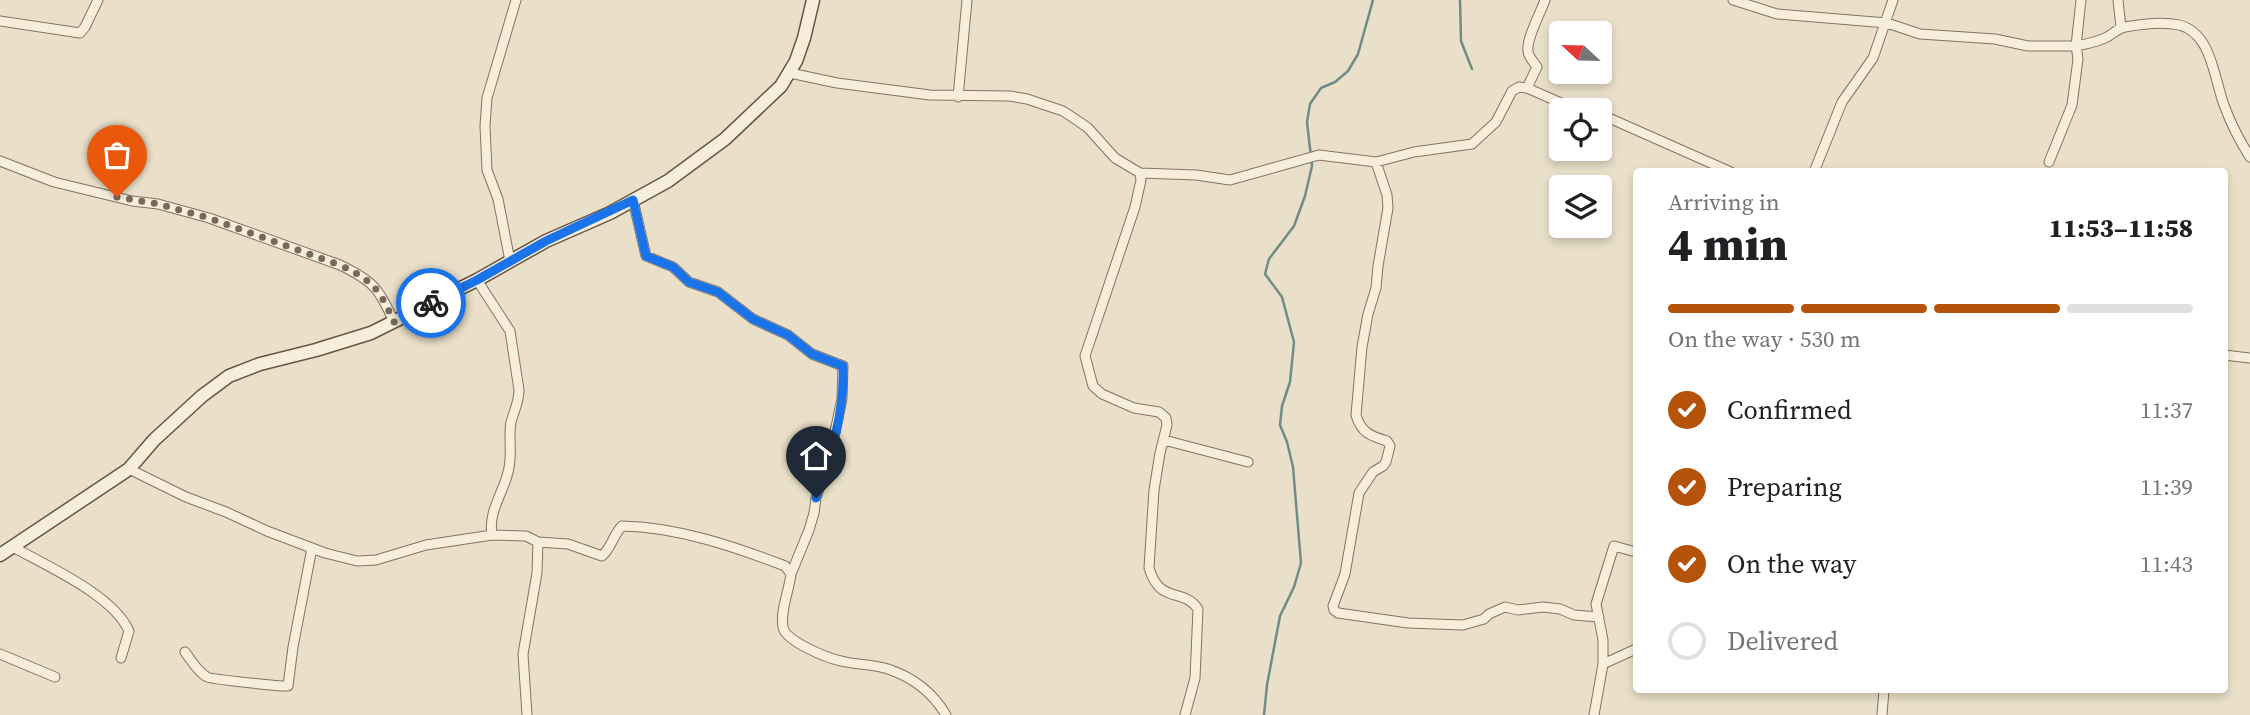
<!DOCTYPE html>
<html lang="en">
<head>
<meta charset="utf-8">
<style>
  body { margin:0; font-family:"Source Serif 4",serif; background:#f6f6f6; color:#202124; height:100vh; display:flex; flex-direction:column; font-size:26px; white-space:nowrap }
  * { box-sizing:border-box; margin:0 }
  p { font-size:23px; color:#757577 }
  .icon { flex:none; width:38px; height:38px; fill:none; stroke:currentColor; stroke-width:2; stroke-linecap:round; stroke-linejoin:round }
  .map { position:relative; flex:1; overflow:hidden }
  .sheet { position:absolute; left:1633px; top:168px; width:595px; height:525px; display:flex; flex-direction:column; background:#fff; border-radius:7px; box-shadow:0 4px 10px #0003 }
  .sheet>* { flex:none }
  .needle { width:46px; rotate:292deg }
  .tools { position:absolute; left:1549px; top:21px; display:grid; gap:14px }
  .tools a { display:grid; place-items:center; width:63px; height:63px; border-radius:7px; background:#fff; box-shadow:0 4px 10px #0003; font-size:35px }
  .pin { position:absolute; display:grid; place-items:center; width:60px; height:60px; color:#fff; margin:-72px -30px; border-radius:50% 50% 50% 0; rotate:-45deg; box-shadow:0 0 7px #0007 }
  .pin .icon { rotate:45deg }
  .courier { position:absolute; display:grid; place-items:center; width:70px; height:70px; margin:-35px; border:5px solid #1a73e8; border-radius:50%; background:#fff; color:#222; box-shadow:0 2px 9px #0007 }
  .headline em { font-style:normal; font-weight:800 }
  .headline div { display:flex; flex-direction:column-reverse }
  .headline { display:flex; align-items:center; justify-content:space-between; height:119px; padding:0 35px }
  h1 { font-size:46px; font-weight:800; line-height:52px }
  .bar { display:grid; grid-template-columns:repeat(4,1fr); gap:10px 7px; align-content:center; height:84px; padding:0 35px }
  .bar i { height:9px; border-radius:5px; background:#e0e0e0 }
  .bar .active { background:#b45309 }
  .bar p { grid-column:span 4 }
  ol { padding:0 35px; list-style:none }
  li { display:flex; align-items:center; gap:21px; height:77px }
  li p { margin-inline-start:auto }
  li .icon { padding:7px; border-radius:50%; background:#b45309; color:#fff; stroke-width:4 }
  li:last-child { color:#757577 }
  li i { width:38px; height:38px; border:4px solid #e0e0e0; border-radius:50% }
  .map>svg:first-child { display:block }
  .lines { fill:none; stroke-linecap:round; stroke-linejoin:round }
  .stream { stroke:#708d85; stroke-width:2.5 }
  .street-casing { stroke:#85725f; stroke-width:11 }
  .secondary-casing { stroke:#675442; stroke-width:15 }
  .street { stroke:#f6eddb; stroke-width:9 }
  .secondary { stroke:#f6eddb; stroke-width:12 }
  .done { stroke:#766a5c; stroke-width:7; stroke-dasharray:0 12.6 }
  .route { stroke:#1a73e8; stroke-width:9 }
</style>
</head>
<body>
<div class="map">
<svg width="2250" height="715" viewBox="0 0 2250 715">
  <rect width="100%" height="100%" fill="#eae0c9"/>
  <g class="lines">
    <path class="stream" d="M1460,0L1461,41L1472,69
      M1264,715L1267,685L1280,616L1294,587L1301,563L1293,467L1287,442L1280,425L1282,406L1290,382L1294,342L1282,297L1265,274L1269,259L1294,226L1305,196L1312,166L1307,122L1310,104L1321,88L1335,82L1348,71L1358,54L1373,0"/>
    <defs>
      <path id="street" d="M1733,0L1777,14L1887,23L1920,34L1995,39L2028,46H2076L2081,0
        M2118,0L2121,28
        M0,21L80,33L85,27L98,0
        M790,73L837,83L930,95L1010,96L1027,99L1063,111L1078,121L1088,128L1115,158L1140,173L1196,175L1230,180L1319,155L1376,162L1414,152L1472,144L1496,122L1512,91L1519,87L1527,88L1577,110
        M1527,88L1537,67C1534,62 1528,57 1528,51C1526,39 1541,12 1545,0
        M958,97L967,0
        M1600,119L1609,118L1731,172
        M0,161L54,182L132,201L158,204L209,218L340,265C373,281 379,288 394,322
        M1376,162L1387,195L1388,208L1378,266L1376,288L1368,314L1362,347L1356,415C1361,433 1371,436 1387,441L1390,446L1386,462L1383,466L1373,472L1359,493L1345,574L1333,606L1334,610L1338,613L1408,623L1463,625L1484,619L1489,614L1505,607L1518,610L1543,607L1560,609L1574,615L1599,617
        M2049,162L2072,105L2078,59L2076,46C2086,44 2098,42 2107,37C2113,34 2118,28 2125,27C2141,24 2162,21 2179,25C2212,33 2214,79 2224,105C2231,124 2239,140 2250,157
        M1814,172L1842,102L1873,58L1893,0
        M1140,173L1141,180L1135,207L1085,356L1093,386L1102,394L1134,408L1159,412L1166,418L1167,425L1160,453L1154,490L1149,568C1160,605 1183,587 1198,609L1195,678L1185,715
        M633,200L646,256L673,267L689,282L718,292L753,319L788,335L812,354L843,366L842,399L830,455L816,498L814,513L809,530L791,574
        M510,261L498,199L487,170L485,126L487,98L516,0
        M477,280L510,331L519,390C519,402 514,411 511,422C508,438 513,455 508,472C503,494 488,511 492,535
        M2224,355L2250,358
        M1164,440L1248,462
        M129,469L186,497L226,512L267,531L325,553L357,561L376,560L426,545L492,535L526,536L538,542L537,573L523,654L527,715
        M538,542L568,544L602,556C612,547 613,535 622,526C677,527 733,546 785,566L791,574C789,591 780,611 783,627C785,641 827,658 841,661C856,665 873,664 888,669C912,677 933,693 946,715
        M13,547C47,566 113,595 129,631L121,658
        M185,652C191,660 197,671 207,677C210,679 284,687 288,686L293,647L312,548
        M0,654L55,677
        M1603,664L1636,649
        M1594,715L1603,664V640L1596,604L1614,546L1636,552
        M1882,715L1884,690"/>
      <path id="secondary" d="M0,555L129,469L154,440L202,396L229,376L260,364L316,350L371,333L477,280L546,241L610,213L668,181L725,139L781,86L796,61L804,38L813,0"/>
    </defs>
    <use href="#street" class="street-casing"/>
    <use href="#secondary" class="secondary-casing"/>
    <use href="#street" class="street"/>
    <use href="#secondary" class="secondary"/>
  </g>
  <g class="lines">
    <path class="done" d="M117,197L158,204L209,218L340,265C373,281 379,288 394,322L431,303"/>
    <path class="route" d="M431,303L477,280L546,241L633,200L646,256L673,267L689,282L718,292L753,319L788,335L812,354L843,366C845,412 831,455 816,498"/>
  </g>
</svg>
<div class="tools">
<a><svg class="needle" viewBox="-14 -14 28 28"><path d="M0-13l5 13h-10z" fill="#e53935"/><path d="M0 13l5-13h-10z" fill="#757577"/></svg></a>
<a><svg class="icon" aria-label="locate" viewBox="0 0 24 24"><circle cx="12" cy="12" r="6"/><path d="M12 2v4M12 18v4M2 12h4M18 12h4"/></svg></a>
<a><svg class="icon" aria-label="layers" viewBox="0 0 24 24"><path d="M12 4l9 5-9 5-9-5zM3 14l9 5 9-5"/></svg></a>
</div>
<div class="pin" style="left:117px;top:197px;background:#ea580c"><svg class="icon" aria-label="bag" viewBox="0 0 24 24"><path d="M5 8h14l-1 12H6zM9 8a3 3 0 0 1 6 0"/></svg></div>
<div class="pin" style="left:816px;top:498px;background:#1f2937"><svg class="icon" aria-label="home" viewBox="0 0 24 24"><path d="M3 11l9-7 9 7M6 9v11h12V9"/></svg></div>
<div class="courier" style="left:431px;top:303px"><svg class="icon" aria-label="bike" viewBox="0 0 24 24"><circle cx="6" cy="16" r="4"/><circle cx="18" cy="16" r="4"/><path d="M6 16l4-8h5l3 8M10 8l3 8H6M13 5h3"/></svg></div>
<section class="sheet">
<div class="headline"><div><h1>4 min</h1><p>Arriving in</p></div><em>11:53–11:58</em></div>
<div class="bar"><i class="active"></i><i class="active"></i><i class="active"></i><i></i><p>On the way · 530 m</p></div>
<ol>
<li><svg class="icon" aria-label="check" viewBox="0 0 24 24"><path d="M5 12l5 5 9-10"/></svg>Confirmed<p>11:37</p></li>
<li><svg class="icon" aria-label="check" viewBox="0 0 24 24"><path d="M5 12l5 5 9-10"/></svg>Preparing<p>11:39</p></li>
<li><svg class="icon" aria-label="check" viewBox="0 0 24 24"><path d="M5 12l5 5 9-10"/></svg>On the way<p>11:43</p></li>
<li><i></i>Delivered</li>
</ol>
</section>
</div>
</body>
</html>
